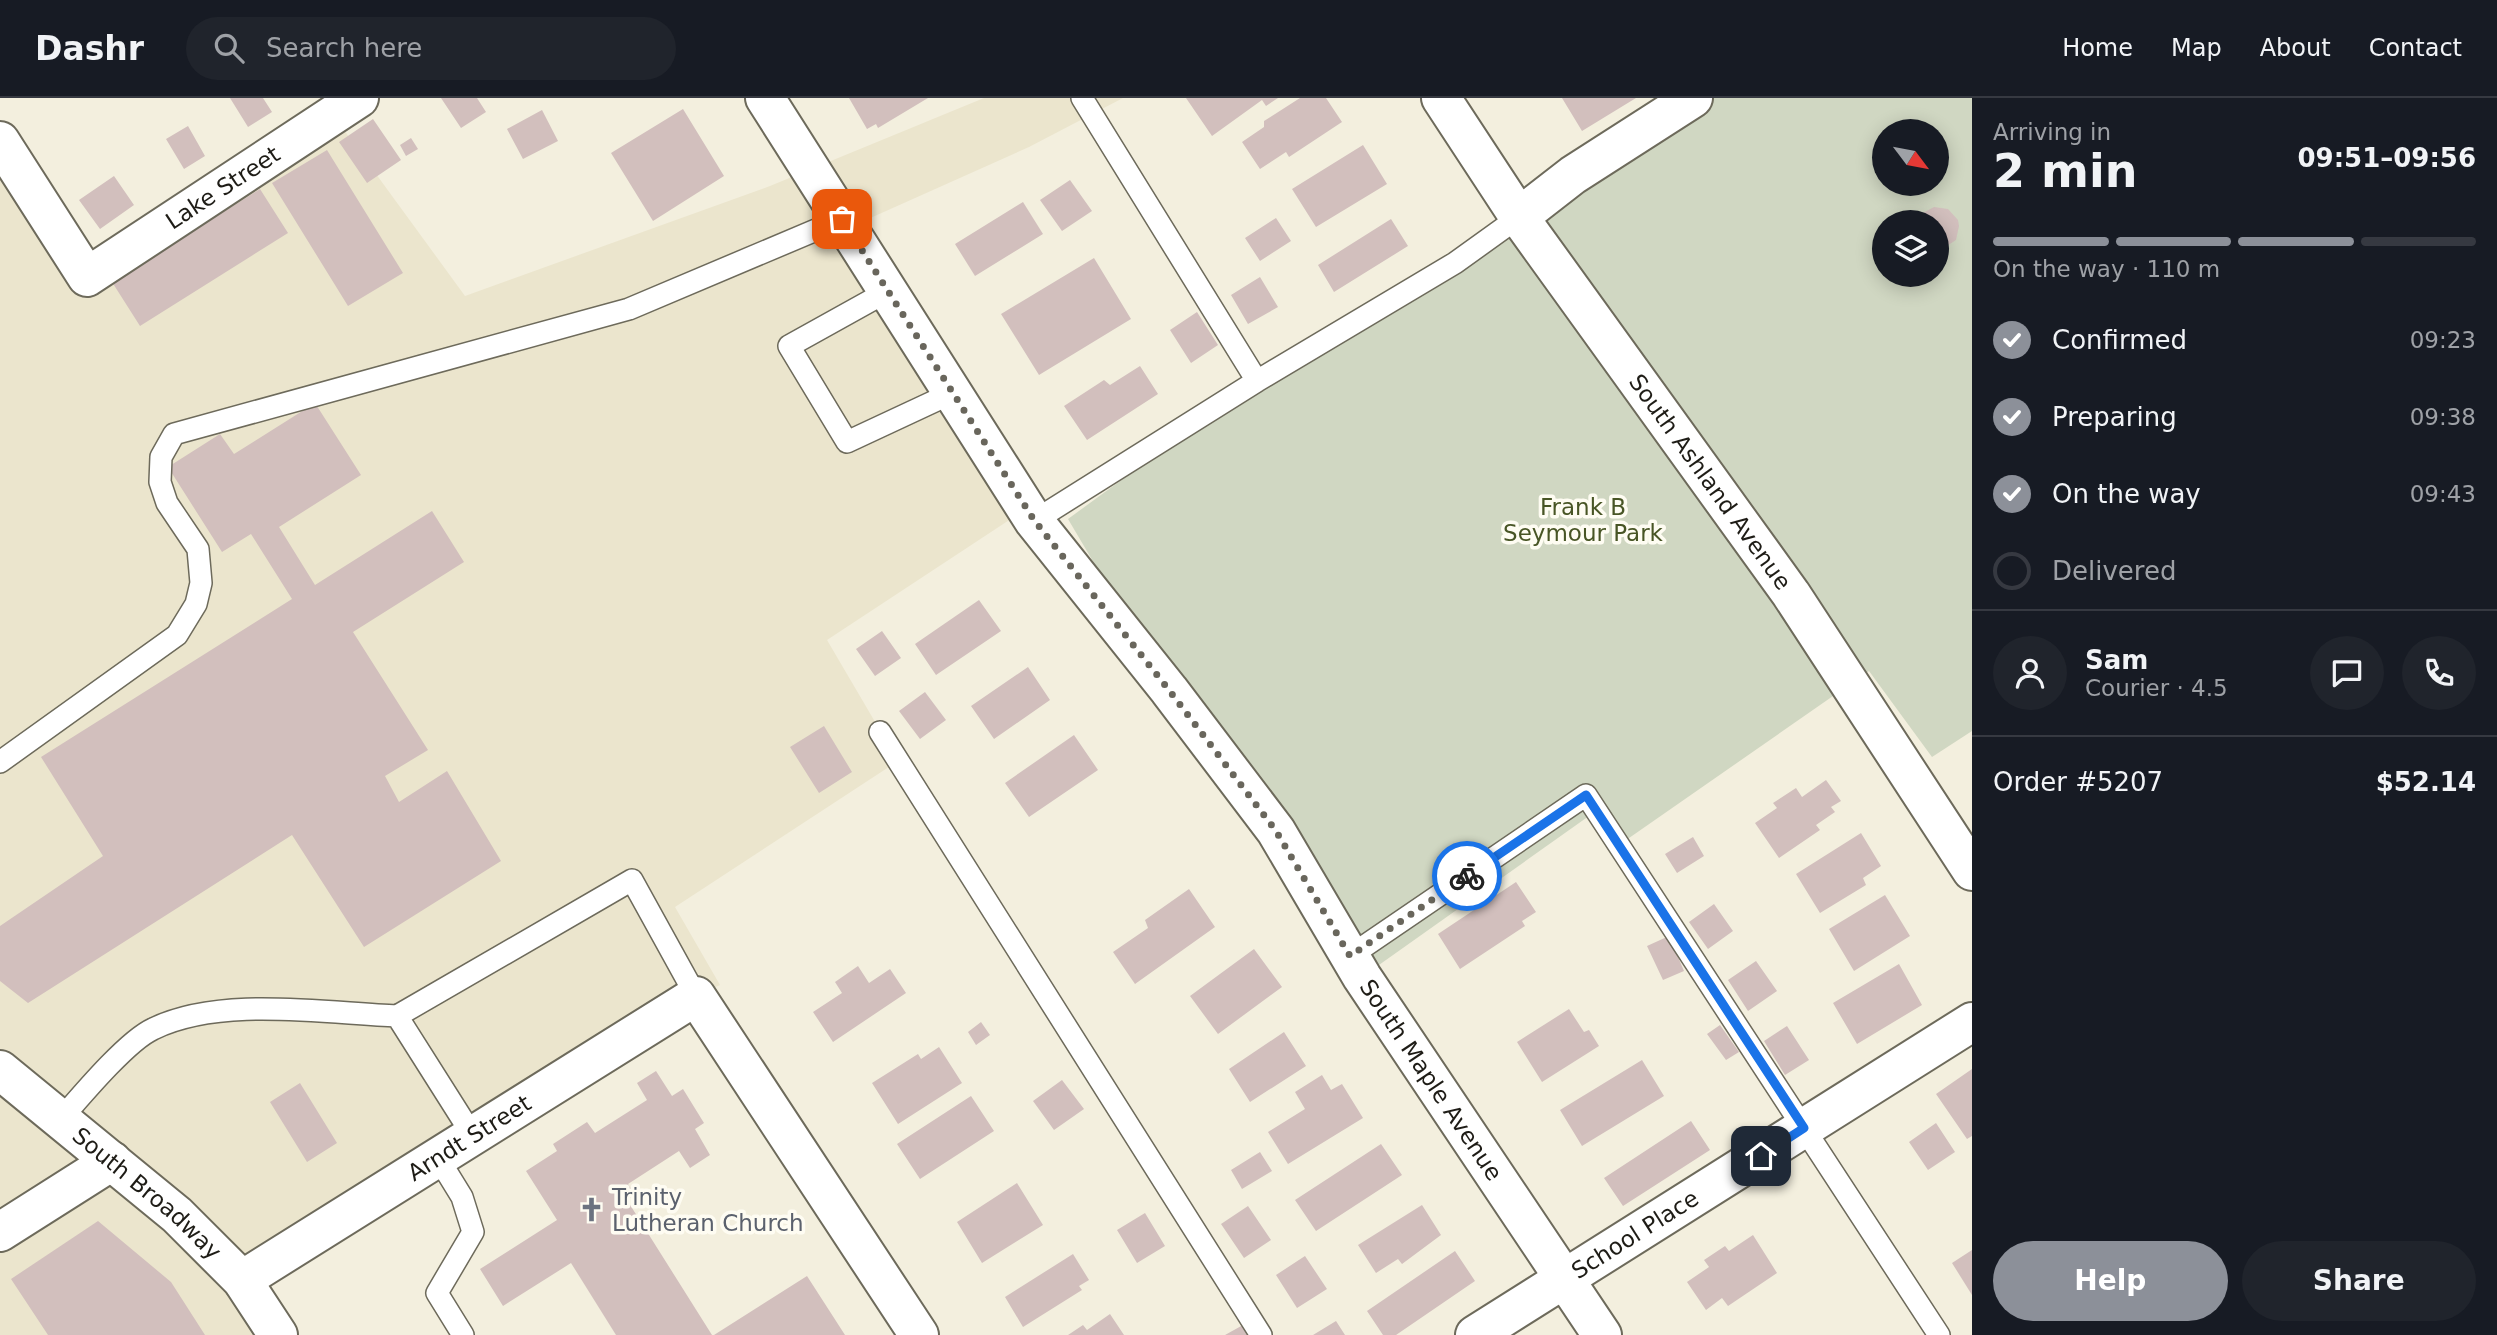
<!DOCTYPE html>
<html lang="en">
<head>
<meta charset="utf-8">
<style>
  body { margin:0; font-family:"DejaVu Sans",sans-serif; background:#20242c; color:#f1f3f6; height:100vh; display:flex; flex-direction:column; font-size:26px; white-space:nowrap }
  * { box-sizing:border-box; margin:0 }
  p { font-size:23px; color:#9ea1a6 }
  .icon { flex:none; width:38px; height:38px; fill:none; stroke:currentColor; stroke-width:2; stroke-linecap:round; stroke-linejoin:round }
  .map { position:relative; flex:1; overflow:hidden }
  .sheet { display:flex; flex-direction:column; background:#171b24; width:525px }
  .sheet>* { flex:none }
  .needle { width:46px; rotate:122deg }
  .fabs { position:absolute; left:1872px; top:21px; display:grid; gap:14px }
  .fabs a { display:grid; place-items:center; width:77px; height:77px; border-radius:50%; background:#171b24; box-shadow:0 4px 18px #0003; font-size:35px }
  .pin { position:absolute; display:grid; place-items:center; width:60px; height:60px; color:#fff; margin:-30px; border-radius:14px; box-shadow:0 4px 10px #0006 }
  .courier { position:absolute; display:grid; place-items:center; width:70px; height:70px; margin:-35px; border:5px solid #1a73e8; border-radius:50%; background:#fff; color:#222; box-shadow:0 2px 9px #0007 }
  .summary em { font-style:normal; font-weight:800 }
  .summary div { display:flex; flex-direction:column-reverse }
  .summary { display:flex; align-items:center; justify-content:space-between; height:119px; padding:0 21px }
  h1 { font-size:46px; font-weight:800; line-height:52px }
  .bar { display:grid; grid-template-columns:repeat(4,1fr); gap:10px 7px; align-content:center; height:84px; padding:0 21px }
  .bar i { height:9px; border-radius:5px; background:#363941 }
  .bar .on { background:#8c9099 }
  .bar p { grid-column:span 4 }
  .line { display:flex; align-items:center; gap:18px; padding:0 21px; border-top:2px solid #363941 }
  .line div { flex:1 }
  .round { display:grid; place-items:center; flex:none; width:74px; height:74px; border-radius:37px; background:#20242c }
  ol { padding:0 21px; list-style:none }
  li { display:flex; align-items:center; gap:21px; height:77px }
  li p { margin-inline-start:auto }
  li .icon { padding:7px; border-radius:50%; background:#8c9099; color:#fff; stroke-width:4 }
  li:last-child { color:#9ea1a6 }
  li i { width:38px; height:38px; border:4px solid #363941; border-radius:50% }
  .action { display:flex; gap:14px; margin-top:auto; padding:14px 21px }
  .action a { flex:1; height:80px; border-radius:42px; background:#8c9099; color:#fff; font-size:28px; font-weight:800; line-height:80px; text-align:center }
  .action a+a { background:#20242c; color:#f1f3f6 }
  header { display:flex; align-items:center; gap:42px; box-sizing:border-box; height:98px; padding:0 35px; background:#171b24; border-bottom:2px solid #363941 }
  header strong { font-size:33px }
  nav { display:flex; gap:38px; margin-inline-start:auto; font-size:24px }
  .search { width:490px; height:63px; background:#20242c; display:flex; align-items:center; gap:18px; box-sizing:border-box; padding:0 24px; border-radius:38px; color:#9ea1a6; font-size:26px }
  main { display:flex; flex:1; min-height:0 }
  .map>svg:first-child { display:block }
  .built { fill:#ebe5cd }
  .green { fill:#d0d7c2; fill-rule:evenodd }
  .building { fill:#d2bfbd }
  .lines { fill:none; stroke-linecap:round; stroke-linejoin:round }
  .lane-casing { stroke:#6d6a5b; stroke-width:24 }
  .street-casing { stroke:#6d6a5b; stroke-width:42 }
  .secondary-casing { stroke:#6d6a5b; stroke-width:42 }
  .lane { stroke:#fff; stroke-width:21 }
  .street { stroke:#fff; stroke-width:38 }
  .secondary { stroke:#fff; stroke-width:38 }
  .done { stroke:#69665c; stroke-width:7; stroke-dasharray:0 12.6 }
  .route { stroke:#1a73e8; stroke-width:9 }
  .labels { text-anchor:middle; stroke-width:7; stroke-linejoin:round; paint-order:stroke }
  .street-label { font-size:23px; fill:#1e1c16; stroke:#fefcf2 }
  .park-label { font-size:23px; fill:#485525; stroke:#fefcf2 }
  .worship-label { font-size:23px; fill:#5b616d; stroke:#fefcf2; text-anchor:start }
</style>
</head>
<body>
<header>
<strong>Dashr</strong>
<div class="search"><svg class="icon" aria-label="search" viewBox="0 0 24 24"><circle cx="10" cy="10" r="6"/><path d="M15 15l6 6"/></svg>Search here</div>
<nav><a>Home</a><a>Map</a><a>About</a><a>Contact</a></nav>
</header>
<main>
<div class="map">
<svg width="1972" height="1237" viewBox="0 0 1972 1237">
  <rect width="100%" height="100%" fill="#f3efde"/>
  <path class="built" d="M984,0H1123L1029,49L848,130L1026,411L827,542L898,663L675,809L720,887L696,898L242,1182L278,1237H0V43L87,179L333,17L465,198L770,88Z"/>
  <path class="green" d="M1693,0H1972V633L1932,659L1869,573L1619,747L1596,713L1362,879L1169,592L1068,421L1257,283ZM1885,33H1937V86H1885ZM1885,124H1937V177H1885Z"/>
  <path class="building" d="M230,0H263L272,14L248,29Z
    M441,0H477L486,14L461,30Z
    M849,0H928L878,30L876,26L867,31Z
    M1186,0H1278L1266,8L1262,2L1212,38Z
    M1300,0H1326L1342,24L1289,59L1286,54L1260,71L1242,44L1264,29V23Z
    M1562,0H1636L1582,33Z
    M683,11L724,78L653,123L611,55Z
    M542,12L558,43L523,61L507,31Z
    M373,21L401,62L367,85L339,44Z
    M188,28L205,58L184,71L166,41Z
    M411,40L418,51L406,58L400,47Z
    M1363,47L1387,86L1316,129L1292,91Z
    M327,52L403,175L348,208L272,85Z
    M114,78L134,107L100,131L79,102Z
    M1070,82L1092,113L1062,133L1040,102Z
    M260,91L288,135L140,228L112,184Z
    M1023,104L1043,136L975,178L955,146Z
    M1934,109L1948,111L1958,122L1959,128L1956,142L1939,153L1937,124H1917L1921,116Z
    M1276,120L1291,143L1260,163L1245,140Z
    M1391,121L1408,148L1334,194L1318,167Z
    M1094,160L1131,221L1039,277L1001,216Z
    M1260,179L1278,209L1248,226L1231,197Z
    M1197,214L1218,247L1191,265L1170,232Z
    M1140,268L1158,296L1087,342L1064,308L1104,282L1110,287Z
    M315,305L361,377L279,429L315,487L432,413L464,464L353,534L428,652L385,678L399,704L447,673L501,763L364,849L292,737L28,905L0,883V828L103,758L41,659L292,501L251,436L222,454L168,369L220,336L234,356Z
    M979,502L1001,533L936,577L915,546Z
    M882,533L901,560L875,578L856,551Z
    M1028,569L1050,602L994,641L971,608Z
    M925,594L946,622L920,641L899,613Z
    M824,628L852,674L819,695L790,649Z
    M1074,637L1098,672L1029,719L1005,685Z
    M1826,682L1841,703L1831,709L1835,714L1816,727L1820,732L1779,760L1755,725L1777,710L1773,705L1796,690L1802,699Z
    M1861,735L1881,768L1863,780L1866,787L1820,815L1796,776Z
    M1693,739L1704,758L1677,775L1665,756Z
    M1516,784L1536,814L1522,823L1525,828L1460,871L1438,836Z
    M1189,791L1215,829L1135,886L1113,854L1148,830L1145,822Z
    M1885,797L1910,838L1854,873L1829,831Z
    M1714,806L1733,833L1708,851L1689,824Z
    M1669,838L1684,873L1663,882L1647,848Z
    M1254,851L1282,889L1218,936L1190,898Z
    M1756,863L1777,893L1748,913L1728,882Z
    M1899,866L1922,907L1857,946L1833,905Z
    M858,868L869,885L890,871L906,895L833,944L813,914L842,895L835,884Z
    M1569,911L1584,934L1589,932L1599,948L1542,984L1517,944Z
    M981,924L990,937L976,947L968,934Z
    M1720,927L1739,954L1726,962L1707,936Z
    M1787,928L1809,962L1785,977L1764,943Z
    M1284,934L1306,968L1250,1004L1229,971Z
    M939,949L962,985L898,1026L872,985L918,956L921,961Z
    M1642,962L1664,998L1582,1048L1560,1012Z
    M1972,971V1038L1967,1041L1936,996Z
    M656,973L672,998L683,991L704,1025L695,1031L710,1057L690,1070L679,1053L628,1086L635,1097L627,1102L712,1237H616L571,1165L503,1208L480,1171L557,1122L526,1073L557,1053L553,1046L587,1024L595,1035L647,1002L637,985Z
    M1322,977L1331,992L1342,986L1363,1020L1288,1066L1268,1034L1305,1011L1295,994Z
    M1062,982L1084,1011L1054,1032L1033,1003Z
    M300,985L337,1045L307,1064L270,1004Z
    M971,998L994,1033L920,1081L897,1046Z
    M1691,1023L1710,1052L1623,1108L1604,1080Z
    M1936,1025L1955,1054L1928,1072L1909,1044Z
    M1381,1046L1402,1077L1316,1133L1295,1102Z
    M1260,1054L1272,1073L1242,1091L1231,1072Z
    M1017,1085L1043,1127L982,1165L957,1124Z
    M1422,1107L1441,1137L1402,1166L1398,1161L1376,1175L1358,1147Z
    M1248,1108L1271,1142L1244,1160L1221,1126Z
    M1145,1115L1165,1148L1137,1165L1117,1132Z
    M98,1123L171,1184L205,1237H48L11,1181Z
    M1753,1137L1777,1175L1728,1208L1722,1200L1706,1212L1687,1184L1709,1169L1704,1162L1725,1148L1729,1153Z
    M1972,1152V1197L1952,1165Z
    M1455,1153L1475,1183L1396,1237H1383L1367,1213Z
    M1073,1156L1089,1182L1079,1188L1082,1192L1023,1229L1005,1199Z
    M1305,1158L1327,1191L1297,1210L1276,1177Z
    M807,1178L845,1237H714Z
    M1110,1216L1124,1237H1068L1083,1227L1087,1232Z
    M1336,1223L1345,1237H1313Z
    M1243,1227L1249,1237H1225Z"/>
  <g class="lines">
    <defs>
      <path id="lane" d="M1082,0L1257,283
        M888,193L789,248L847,344L952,295
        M1034,423L1257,283L1455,165L1519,119
        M880,634L1261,1237
        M0,664L177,537L196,506L201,485L198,451L167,405L160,384L161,359L174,336L629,211L842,121
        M1350,858L1586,697L1939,1237
        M61,1021C81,998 127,943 153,931C220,898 323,915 397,918
        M473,1038L397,918L632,782L696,898
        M438,1060L462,1099L473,1134L437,1195L463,1237"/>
      <g id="street">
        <path id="s1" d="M765,0L1034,423L1169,592L1276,733L1362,879L1602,1237"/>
        <path id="s2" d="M0,43L87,179L359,0"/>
        <path d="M1519,119L1573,77L1693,0"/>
        <path d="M0,1134L112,1063"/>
        <path id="s3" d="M242,1182L696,898L919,1237"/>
        <path id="s4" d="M1475,1237L1972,924"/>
      </g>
      <g id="secondary">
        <path id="s5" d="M1441,0L1519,119L1791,496L1972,773"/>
        <path id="s6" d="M0,972L177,1117L242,1182L278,1237"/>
      </g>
    </defs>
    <use href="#lane" class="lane-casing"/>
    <use href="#street" class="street-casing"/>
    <use href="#secondary" class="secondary-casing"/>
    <use href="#lane" class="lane"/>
    <use href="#street" class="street"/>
    <use href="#secondary" class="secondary"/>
  </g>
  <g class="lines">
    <path class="done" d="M842,121L1034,422L1169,592L1276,733L1350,858L1467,778"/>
    <path class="route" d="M1467,778L1586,697L1804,1030L1761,1058"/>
  </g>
  <defs>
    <symbol id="church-bare" viewBox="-9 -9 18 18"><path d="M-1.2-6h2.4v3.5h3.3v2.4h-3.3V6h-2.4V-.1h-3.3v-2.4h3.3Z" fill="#6b7280" stroke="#fefcf2" stroke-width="2.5" paint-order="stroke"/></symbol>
  </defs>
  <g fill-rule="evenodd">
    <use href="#church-bare" x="574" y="1094" width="35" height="35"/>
  </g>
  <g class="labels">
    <g class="street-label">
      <text dy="8" stroke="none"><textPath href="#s2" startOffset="324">Lake Street</textPath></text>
      <text dy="8" stroke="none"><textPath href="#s5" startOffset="469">South Ashland Avenue</textPath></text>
      <text dy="8" stroke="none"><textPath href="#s1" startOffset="1188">South Maple Avenue</textPath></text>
      <text dy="8" stroke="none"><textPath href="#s3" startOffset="268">Arndt Street</textPath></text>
      <text dy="8" stroke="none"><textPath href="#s6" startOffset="192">South Broadway</textPath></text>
      <text dy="8" stroke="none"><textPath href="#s4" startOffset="189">School Place</textPath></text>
    </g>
    <g class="park-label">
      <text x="1583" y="417">Frank B<tspan x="1583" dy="26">Seymour Park</tspan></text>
    </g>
    <g class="worship-label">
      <text x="612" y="1107">Trinity<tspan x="612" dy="26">Lutheran Church</tspan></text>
    </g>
  </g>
</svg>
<div class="fabs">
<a><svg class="needle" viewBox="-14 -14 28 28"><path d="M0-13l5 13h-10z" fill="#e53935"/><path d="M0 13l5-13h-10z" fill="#9ea1a6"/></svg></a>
<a><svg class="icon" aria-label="layers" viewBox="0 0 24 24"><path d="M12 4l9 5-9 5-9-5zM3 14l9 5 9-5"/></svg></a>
</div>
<div class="pin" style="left:842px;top:121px;background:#ea580c"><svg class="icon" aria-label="bag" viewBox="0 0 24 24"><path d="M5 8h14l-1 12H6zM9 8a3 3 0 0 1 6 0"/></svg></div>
<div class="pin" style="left:1761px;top:1058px;background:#1f2937"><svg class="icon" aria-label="home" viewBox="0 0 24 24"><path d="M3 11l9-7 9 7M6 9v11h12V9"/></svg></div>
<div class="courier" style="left:1467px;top:778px"><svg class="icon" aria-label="bike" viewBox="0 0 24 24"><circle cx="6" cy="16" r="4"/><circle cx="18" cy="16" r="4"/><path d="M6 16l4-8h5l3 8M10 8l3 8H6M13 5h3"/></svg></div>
</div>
<section class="sheet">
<div class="summary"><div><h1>2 min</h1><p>Arriving in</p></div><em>09:51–09:56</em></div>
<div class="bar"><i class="on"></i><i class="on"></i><i class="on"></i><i></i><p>On the way · 110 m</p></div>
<ol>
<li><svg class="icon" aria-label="check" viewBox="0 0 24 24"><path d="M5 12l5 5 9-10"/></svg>Confirmed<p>09:23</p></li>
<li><svg class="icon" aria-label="check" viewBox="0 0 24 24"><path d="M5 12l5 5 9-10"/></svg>Preparing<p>09:38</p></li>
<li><svg class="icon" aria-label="check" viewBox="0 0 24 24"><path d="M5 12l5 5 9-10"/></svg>On the way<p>09:43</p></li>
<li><i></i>Delivered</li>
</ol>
<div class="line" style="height:126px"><a class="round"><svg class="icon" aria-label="person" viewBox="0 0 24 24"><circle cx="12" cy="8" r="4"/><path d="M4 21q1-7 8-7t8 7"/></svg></a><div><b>Sam</b><p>Courier · 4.5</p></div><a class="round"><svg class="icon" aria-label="chat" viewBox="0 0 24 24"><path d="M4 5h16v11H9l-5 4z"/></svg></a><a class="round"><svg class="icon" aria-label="phone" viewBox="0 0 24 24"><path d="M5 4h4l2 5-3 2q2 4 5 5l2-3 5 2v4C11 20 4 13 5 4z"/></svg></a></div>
<div class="line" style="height:91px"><div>Order #5207</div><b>$52.14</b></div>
<div class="action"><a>Help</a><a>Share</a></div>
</section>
</main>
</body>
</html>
